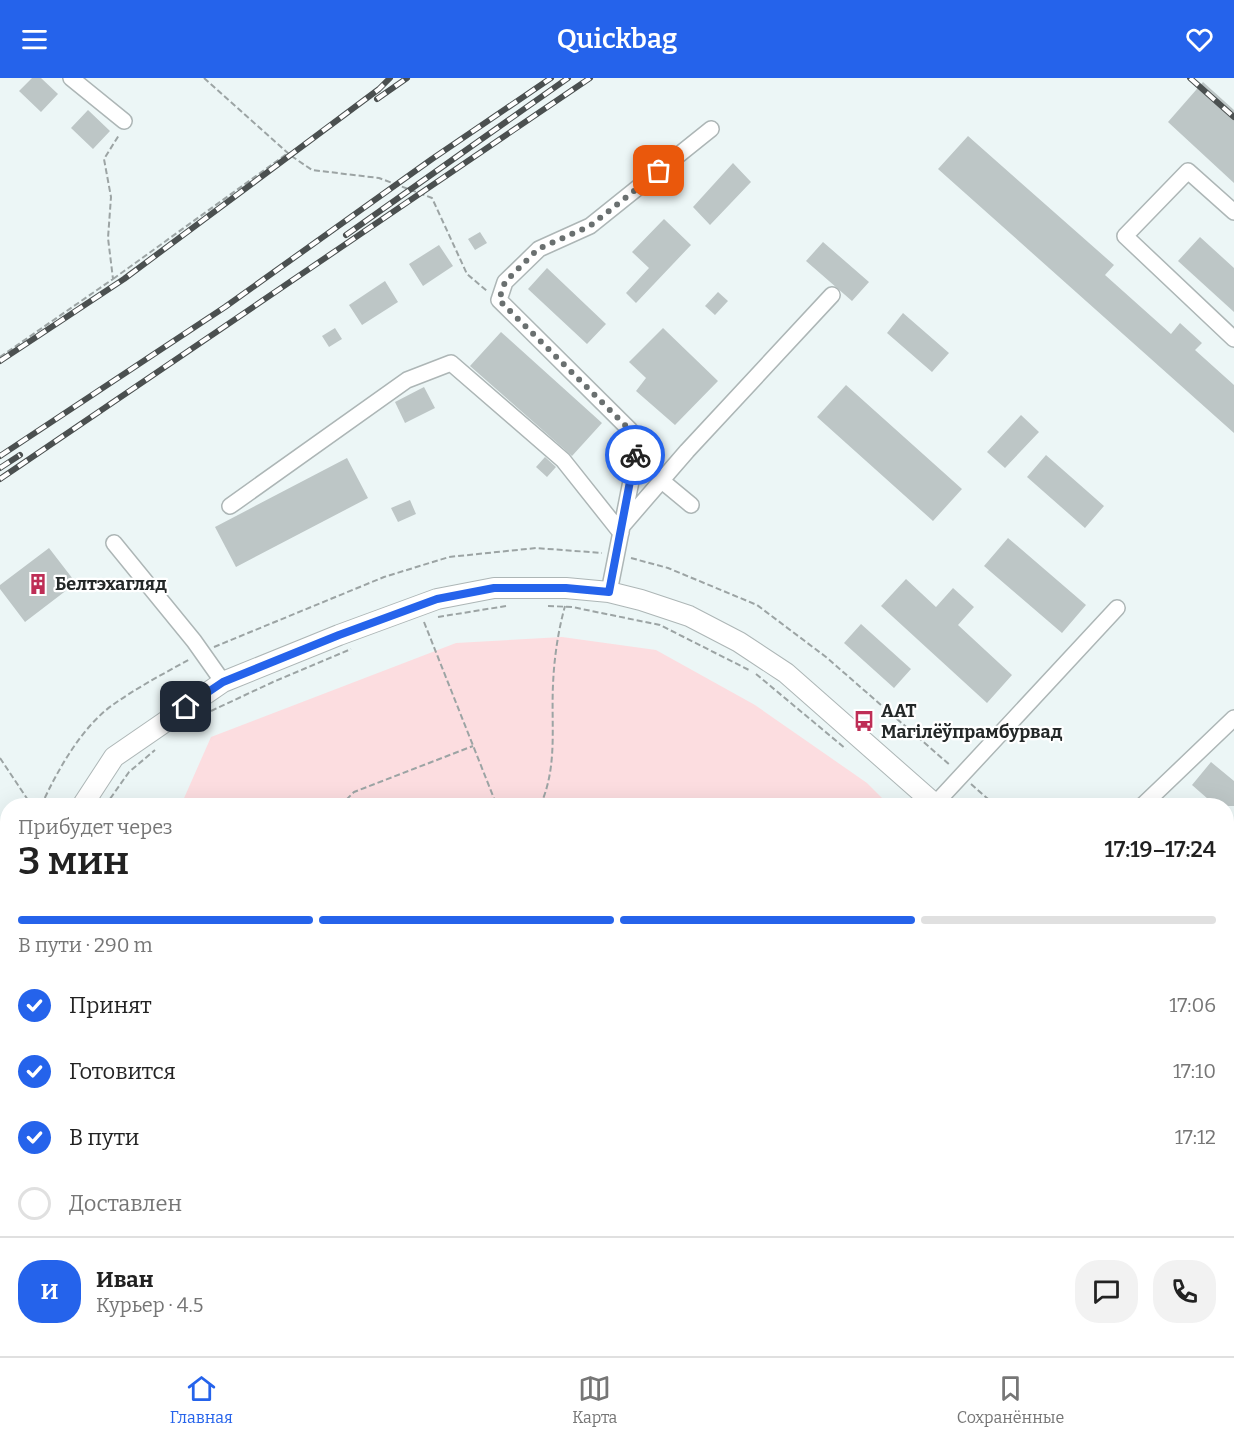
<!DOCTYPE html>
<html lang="ru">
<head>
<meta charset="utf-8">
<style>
  body { margin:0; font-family:Bitter,serif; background:#f2f2f2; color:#222; height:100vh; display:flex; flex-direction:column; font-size:22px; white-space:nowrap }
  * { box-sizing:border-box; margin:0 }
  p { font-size:20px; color:#767676 }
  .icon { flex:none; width:33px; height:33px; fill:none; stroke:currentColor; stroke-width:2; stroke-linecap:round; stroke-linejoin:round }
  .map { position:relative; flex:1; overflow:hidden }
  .side { position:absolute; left:0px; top:720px; width:1234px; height:558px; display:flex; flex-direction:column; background:#fff; border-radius:24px 24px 0 0; box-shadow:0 6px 24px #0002 }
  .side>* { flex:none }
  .pin { position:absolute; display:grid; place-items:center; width:51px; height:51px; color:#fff; margin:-26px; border-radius:12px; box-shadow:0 3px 9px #0006 }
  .courier { position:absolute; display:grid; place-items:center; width:60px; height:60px; margin:-30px; border:4px solid #2563eb; border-radius:50%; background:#fff; color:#222; box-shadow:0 2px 8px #0007 }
  .head em { font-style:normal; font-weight:600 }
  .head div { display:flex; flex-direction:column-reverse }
  .head { display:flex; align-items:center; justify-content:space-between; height:102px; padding:0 18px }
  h1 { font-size:39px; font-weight:600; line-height:45px }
  .bar { display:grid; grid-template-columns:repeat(4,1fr); gap:9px 6px; align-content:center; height:72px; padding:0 18px }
  .bar i { height:8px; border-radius:4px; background:#e0e0e0 }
  .bar .current { background:#2563eb }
  .bar p { grid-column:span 4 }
  .line { display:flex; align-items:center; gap:15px; padding:0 18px; border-top:2px solid #e0e0e0 }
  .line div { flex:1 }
  .round { display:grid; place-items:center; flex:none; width:63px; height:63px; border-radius:24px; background:#f2f2f2 }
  ol { padding:0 18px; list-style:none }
  li { display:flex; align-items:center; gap:18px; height:66px }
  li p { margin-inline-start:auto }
  li .icon { padding:6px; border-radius:50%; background:#2563eb; color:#fff; stroke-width:4 }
  li:last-child { color:#767676 }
  li i { width:33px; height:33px; border:3px solid #e0e0e0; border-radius:50% }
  header { display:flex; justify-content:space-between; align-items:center; height:78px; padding:0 18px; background:#2563eb; color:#fff; font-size:27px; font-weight:600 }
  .menu { display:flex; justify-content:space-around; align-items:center; height:84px; border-top:2px solid #e0e0e0; background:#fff; font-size:16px; color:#767676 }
  .menu a { display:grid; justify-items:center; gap:3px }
  .menu .current { color:#2563eb }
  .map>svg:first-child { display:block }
  .green { fill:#fcdde0 }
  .building { fill:#bdc6c6 }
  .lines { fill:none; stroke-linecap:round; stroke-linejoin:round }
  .minor-casing { stroke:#adb6b6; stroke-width:18 }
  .major-casing { stroke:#adb6b6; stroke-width:22 }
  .path { stroke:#9ca4a4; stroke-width:2; stroke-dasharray:6 3; stroke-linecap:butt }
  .minor { stroke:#fff; stroke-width:15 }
  .major { stroke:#fff; stroke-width:20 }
  .rail-casing { stroke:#4b5050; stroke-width:6 }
  .rail { stroke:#fff; stroke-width:4; stroke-dasharray:11; stroke-linecap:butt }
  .done { stroke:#6a7070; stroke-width:6; stroke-dasharray:0 10.8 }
  .route { stroke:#2563eb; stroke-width:8 }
  .labels { text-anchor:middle; stroke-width:4.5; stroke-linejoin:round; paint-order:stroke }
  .poi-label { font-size:18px; font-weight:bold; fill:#242828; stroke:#fff; text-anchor:start }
</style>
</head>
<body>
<header><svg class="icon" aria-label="menu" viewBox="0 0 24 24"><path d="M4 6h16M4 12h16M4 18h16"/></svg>Quickbag<svg class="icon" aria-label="heart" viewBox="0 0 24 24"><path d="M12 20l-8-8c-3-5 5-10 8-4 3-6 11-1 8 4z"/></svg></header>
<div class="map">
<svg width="1234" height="1278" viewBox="0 0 1234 1278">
  <rect width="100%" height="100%" fill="#ecf6f6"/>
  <path class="green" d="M562,559L656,572L755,627L867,705L889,727H181L211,659L456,565Z
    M1227,1041L1234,1047V1278H686L682,1271L1227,1270Z"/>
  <path class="building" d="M32,0H41L58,16L41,34L19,13Z
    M1203,4L1234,32V105L1168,44Z
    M88,32L110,53L93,71L71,50Z
    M968,58L1114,187L1105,197L1171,256L1180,245L1202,265L1195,272L1234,307V355L938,91Z
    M733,85L751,104L710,147L693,129Z
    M664,141L691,167L636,225L626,215L649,190L632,174Z
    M480,154L487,165L475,172L468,161Z
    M1200,159L1234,190V234L1178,183Z
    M823,164L869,204L852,223L806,183Z
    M439,167L453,188L423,208L409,186Z
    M547,190L606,246L587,266L528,211Z
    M385,203L398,224L362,247L349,227Z
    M718,214L728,223L715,237L705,228Z
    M903,235L949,275L932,294L887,255Z
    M335,250L342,261L329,269L322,258Z
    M663,250L718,303L675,347L636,313L646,300L629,284Z
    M501,254L602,345L572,378L470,288Z
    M846,307L962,411L933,443L817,339Z
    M424,309L435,330L405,345L395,324Z
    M1021,337L1039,354L1005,390L987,374Z
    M1046,377L1104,428L1085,450L1027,399Z
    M545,379L556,389L547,399L536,389Z
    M347,380L368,420L236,489L215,449Z
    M410,422L416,436L398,444L391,430Z
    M1008,460L1086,527L1062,555L984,488Z
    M49,470L76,505L25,544L0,511V507Z
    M906,501L936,529L953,510L974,529L958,547L1012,597L987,625L881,528Z
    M861,546L911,591L894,610L844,565Z
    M1211,684L1234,703V728H1216L1192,707Z"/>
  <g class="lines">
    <defs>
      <path id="minor" d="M71,0L124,43
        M1234,134L1188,93L1125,158L1234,261
        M662,403L691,427
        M230,428L407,302L451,285L563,382L621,455
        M623,447L687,373L832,217
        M114,465L194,563L223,604
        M609,514L636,378L630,352L499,222L505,204L539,171L590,148L711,51
        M935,726L1117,530
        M1142,728L1234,640
        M0,796L8,792
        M0,1038L3,1045
        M0,1153L8,1150
        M573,1270V1278"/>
      <path id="major" d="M82,728L114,679L223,604L339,557L437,521L494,510H566L609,514L641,522L689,538L739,564L786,595L937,728
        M1227,982L1234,988
        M230,1270L233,1278"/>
    </defs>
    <use href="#minor" class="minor-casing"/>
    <use href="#major" class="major-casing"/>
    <path class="path" d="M204,0L290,77L312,92L379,100L432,120L467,196L487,213
      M113,201L288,75
      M0,279L113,201L108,160L111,119L104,81L119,57
      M631,480L668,490L757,527L826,579L951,688
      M548,528L572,529L660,547L751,593
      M438,539L506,528
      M424,544L497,728
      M214,569L384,499L449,479L536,470L602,475
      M756,596L846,671
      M211,633L273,604L351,571
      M0,680L32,728
      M971,706L996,728
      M41,728C57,693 82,648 114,626C138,609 165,595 190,581
      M105,728L129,694L155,672
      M340,728L354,714L473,668
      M540,728C558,689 551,648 553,607C554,581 558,553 565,528
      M0,908L8,904
      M0,926L8,932
      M1227,932L1234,938
      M1227,1016L1234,1023
      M0,1023L8,1020
      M1227,1111L1234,1109
      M1227,1176L1234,1170
      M0,1245L3,1244L8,1254
      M14,1270L17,1278
      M186,1270L189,1278
      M263,1270L265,1278
      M683,1270L686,1278
      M0,1275L10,1270
      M154,1278L174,1270
      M704,1278L727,1270
      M934,1278L935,1270
      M1090,1278L1100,1270"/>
    <use href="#minor" class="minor"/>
    <use href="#major" class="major"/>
    <defs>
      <path id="rail" d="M1190,0L1234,39
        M377,21L407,0
        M346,157L568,0
        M0,283L124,201L379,11L390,0
        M0,378L225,229L432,81L551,0
        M0,390L20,377
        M0,401L590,0"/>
    </defs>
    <use href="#rail" class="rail-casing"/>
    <use href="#rail" class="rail"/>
  </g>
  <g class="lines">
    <path class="done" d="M635,377L630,352L499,222L505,204L538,171L590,148L659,93"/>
    <path class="route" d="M186,629L223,604L339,557L437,521L494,510H566L609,514L635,377"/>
  </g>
  <defs>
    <symbol id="building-bare" viewBox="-9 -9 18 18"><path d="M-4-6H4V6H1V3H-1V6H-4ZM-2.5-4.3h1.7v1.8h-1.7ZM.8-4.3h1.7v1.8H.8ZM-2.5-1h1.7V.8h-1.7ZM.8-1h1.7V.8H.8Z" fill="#be2e56" stroke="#fff" stroke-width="2.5" paint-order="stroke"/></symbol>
    <symbol id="bus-bare" viewBox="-9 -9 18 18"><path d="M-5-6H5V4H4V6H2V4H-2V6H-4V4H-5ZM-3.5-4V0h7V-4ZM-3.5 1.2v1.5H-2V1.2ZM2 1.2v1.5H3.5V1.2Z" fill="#be2e56" stroke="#fff" stroke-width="2.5" paint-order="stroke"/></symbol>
  </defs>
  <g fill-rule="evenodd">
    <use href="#building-bare" x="23" y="491" width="30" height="30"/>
    <use href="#bus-bare" x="849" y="628" width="30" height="30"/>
  </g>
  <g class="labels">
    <g class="poi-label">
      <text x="55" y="512">Белтэхагляд</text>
      <text x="881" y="639">ААТ<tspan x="881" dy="21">Магілёўпрамбурвад</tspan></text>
    </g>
  </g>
</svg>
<div class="pin" style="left:659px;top:93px;background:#ea580c"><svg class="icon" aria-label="bag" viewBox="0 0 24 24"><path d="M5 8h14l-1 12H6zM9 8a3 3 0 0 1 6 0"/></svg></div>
<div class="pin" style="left:186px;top:629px;background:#1f2937"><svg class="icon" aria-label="home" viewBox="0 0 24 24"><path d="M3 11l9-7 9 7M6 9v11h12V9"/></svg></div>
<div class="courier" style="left:635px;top:377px"><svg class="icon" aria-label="bike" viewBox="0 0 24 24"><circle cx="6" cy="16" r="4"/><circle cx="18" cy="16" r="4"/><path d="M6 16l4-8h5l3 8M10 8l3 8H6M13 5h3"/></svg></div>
<section class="side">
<div class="head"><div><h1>3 мин</h1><p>Прибудет через</p></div><em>17:19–17:24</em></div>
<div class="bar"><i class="current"></i><i class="current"></i><i class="current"></i><i></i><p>В пути · 290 m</p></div>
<ol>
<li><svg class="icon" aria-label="check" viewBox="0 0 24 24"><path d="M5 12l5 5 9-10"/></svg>Принят<p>17:06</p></li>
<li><svg class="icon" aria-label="check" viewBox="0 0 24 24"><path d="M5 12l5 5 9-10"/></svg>Готовится<p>17:10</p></li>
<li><svg class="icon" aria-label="check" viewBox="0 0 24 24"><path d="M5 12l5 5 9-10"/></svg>В пути<p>17:12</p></li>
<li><i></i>Доставлен</li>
</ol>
<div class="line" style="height:108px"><b class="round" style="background:#2563eb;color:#fff">И</b><div><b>Иван</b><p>Курьер · 4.5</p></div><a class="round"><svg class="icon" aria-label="chat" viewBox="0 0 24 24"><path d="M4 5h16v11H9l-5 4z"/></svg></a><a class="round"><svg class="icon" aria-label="phone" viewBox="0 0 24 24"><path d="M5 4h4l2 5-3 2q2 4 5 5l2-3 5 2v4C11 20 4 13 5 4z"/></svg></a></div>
</section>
</div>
<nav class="menu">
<a class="current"><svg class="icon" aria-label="home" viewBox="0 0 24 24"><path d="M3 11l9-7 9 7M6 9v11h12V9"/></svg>Главная</a>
<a><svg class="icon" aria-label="map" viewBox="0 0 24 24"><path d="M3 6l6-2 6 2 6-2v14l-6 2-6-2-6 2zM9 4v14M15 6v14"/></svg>Карта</a>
<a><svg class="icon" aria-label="saved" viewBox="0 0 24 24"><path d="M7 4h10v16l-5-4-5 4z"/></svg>Сохранённые</a>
</nav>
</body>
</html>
